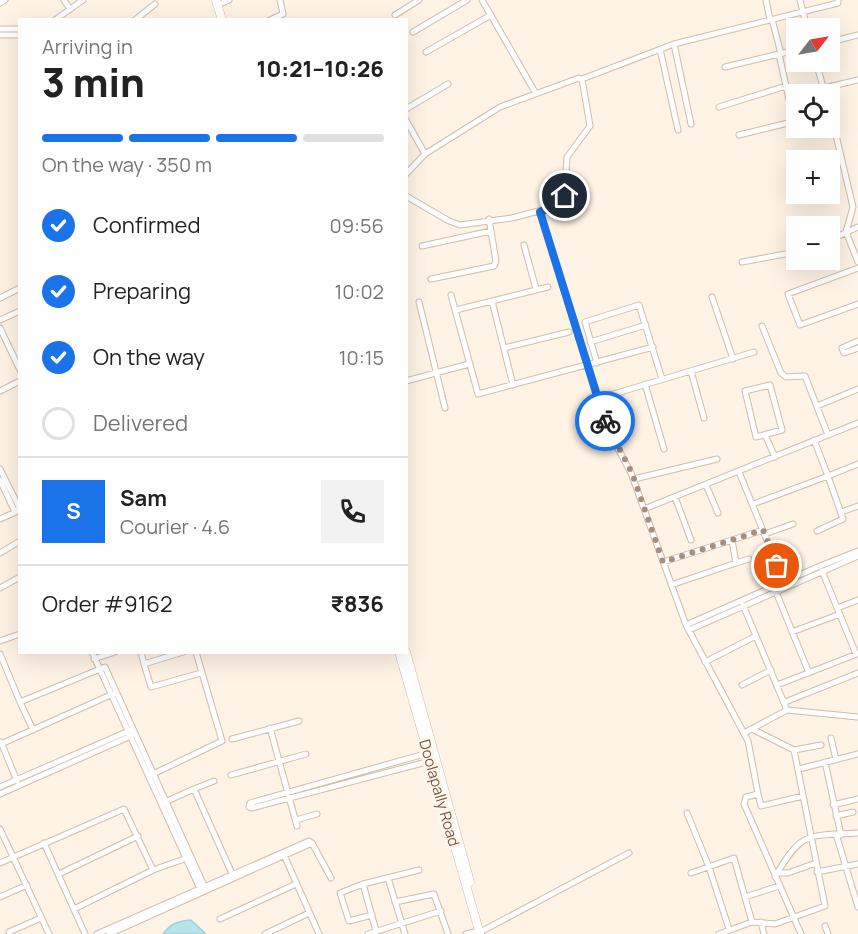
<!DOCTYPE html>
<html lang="en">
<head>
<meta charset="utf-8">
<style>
  body { margin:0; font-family:Manrope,sans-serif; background:#f2f2f2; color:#222; height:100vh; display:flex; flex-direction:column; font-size:22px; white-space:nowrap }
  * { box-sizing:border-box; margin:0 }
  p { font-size:20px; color:#767676 }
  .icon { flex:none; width:33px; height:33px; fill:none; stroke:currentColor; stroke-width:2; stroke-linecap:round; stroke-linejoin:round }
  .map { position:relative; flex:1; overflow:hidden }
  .details { position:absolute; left:18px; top:18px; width:390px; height:636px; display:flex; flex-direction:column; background:#fff; border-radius:0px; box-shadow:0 6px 24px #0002 }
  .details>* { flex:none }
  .needle { width:39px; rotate:59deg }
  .controls { position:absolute; left:786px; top:18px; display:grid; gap:12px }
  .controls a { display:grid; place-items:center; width:54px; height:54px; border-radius:0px; background:#fff; box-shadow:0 6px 24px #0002; font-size:30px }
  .pin { position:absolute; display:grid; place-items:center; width:51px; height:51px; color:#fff; margin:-26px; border:3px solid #fff; border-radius:50%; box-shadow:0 2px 6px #0007 }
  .courier { position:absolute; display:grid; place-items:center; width:60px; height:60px; margin:-30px; border:4px solid #1a73e8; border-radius:50%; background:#fff; color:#222; box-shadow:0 2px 8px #0007 }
  .overview em { font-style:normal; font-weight:800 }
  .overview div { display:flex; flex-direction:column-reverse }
  .overview { display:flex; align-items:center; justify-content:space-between; height:102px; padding:0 24px }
  h1 { font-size:39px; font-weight:800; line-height:45px }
  .bar { display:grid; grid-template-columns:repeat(4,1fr); gap:9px 6px; align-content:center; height:72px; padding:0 24px }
  .bar i { height:8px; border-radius:4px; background:#e0e0e0 }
  .bar .active { background:#1a73e8 }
  .bar p { grid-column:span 4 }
  .line { display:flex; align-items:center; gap:15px; padding:0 24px; border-top:2px solid #e0e0e0 }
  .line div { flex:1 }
  .round { display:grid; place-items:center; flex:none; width:63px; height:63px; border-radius:0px; background:#f2f2f2 }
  ol { padding:0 24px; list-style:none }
  li { display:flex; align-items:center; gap:18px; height:66px }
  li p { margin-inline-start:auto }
  li .icon { padding:6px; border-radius:50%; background:#1a73e8; color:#fff; stroke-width:4 }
  li:last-child { color:#767676 }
  li i { width:33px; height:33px; border:3px solid #e0e0e0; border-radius:50% }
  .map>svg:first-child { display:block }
  .water { fill:#b7e3e9; stroke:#9cd3dc; stroke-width:1.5 }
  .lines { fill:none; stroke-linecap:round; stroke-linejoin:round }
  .minor-casing { stroke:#d2bcab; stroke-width:7 }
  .secondary-casing { stroke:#d6bca9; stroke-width:9 }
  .minor { stroke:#fff; stroke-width:5 }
  .secondary { stroke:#fff; stroke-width:8 }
  .done { stroke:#a78e7e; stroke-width:6; stroke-dasharray:0 10.8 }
  .route { stroke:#1a73e8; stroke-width:8 }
  .labels { text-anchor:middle; stroke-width:6; stroke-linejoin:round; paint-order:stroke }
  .street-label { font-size:15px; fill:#785847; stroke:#fff7ec }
</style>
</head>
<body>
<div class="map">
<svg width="858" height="934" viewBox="0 0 858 934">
  <rect width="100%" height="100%" fill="#fef3e4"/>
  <path class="water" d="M191,920L206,934H163C171,923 178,921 191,920Z"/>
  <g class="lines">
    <defs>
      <path id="minor" d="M64,0L70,9
        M482,0L535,92
        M766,0L770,20
        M800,0L807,28
        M0,3L5,0
        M222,3L229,0
        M395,15L419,0
        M772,19L781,54
        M55,20L83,0
        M135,20L155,4
        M270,20L283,14L280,0
        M0,29H20
        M413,32L467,0
        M0,35H20
        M830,42L858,35
        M674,44L691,124
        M660,49L678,130
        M426,52L491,15
        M779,54L794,122
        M816,62L825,94
        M725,67L796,50
        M824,88L858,80
        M719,107L786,86
        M406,109L448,84
        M830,110L853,207L846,232L858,262
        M406,120L425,154
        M739,135L796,121
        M406,174L425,154L500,107L579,78L582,79L674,44L838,3V0
        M406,196L449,221L460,225L512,218L561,205L564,202L567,157L590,126L582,79
        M540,212L605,424L631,473L686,625L748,741L758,794L746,797L744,804L801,934
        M830,240L858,227
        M524,245L536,289
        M422,246L491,231
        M742,262L796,252
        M858,268L788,294L800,325L858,304
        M431,279L494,266L496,261L489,219
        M451,295L478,394L653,347
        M712,297L733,359
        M0,298L20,288
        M492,301L513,385
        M419,302L445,408
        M456,310L548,287
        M0,320L20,311
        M762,326L781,373L786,377L805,376L828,435
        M0,328L20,370
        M858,341L842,348L844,353L858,348
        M590,342L646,325
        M504,348L569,332
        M597,363L585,322L639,305L662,379
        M691,371L704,418
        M406,381L469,364
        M645,384L664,449
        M770,385L782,430L756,437L745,391Z
        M0,391L20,381
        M597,399L754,352
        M817,406L858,389
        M765,435L775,457
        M0,469L19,507L18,511L0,519
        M739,472L784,582
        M634,479L717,459
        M0,480L14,510L18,511
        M706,485L718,513
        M675,497L691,540
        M753,504L828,476L814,440
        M644,509L858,423
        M841,512L858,506
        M817,531L843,519L828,476L858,464
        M765,534L793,524
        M0,553L20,541
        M663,562L732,540
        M736,563L749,559
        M822,571L856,654
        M671,585L736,563L732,540L763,530
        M0,588L20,577
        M776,592L809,673
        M743,605L787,710
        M837,608L858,600
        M686,625L820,566L858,551
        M689,630L858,556
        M792,632L840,614
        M0,641L20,634
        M92,652L201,891
        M141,652L144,664
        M183,652L144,664L151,687L201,673
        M0,654L20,702L105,667L206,890
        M94,659L115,652
        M705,662L756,636
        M742,685L771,670
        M777,685L857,654
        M20,702L33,730
        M785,702L858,673
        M270,728L297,826
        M744,733L787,710L858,717
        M831,738L836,760
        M232,739L299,721
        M1,742L17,781
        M1,744L115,693
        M794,750L821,745
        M428,753L250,803L249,807L252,808L430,761
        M825,762L841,835
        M799,769L858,754
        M151,775L222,741L196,652
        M231,775L306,754
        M0,787L131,730
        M194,789L214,781
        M0,794L133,735
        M758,794L761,806L803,796
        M165,802L194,789L234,878
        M833,805L858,799
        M687,813L709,867L729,929
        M836,816L853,812
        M296,820L317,814
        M0,829L49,934
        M836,834L858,907
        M44,843L85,934
        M312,843L331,878
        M284,855L319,934
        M0,863L124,809L153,870
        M817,872L858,864
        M691,873L734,858L752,922
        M777,873H788L816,863
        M59,874L138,836
        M775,877C802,830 808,836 858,833
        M388,878L405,934
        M363,884L376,931
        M0,897L27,885
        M745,897L779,886
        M395,902L434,894L448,934
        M74,909L153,870L187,858
        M372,915L349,921L340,893L363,884L419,870
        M220,919L296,884
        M761,922L764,934
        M825,926L828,934
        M484,930L629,853
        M9,932L41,918
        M97,934L309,841L312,843L109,934
        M265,934L309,913
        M368,934L441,911
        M466,934L479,931
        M719,934L752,922L775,924L825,906L794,750L752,729"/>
      <path id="secondary" d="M216,0L222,20
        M399,652L480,934
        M406,652L470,882"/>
    </defs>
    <use href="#minor" class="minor-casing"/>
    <use href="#secondary" class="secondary-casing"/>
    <use href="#minor" class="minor"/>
    <use href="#secondary" class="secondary"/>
  </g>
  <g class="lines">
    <path class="done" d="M605,421L632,473L663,562L763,530L777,566"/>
    <path class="route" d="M565,196L564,202L540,212L605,421"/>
  </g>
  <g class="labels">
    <g class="street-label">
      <text transform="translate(439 793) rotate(74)" y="5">Doolapally Road</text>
    </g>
  </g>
</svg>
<div class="controls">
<a><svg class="needle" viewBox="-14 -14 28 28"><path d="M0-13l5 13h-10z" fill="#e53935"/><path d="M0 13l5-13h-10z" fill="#767676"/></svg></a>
<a><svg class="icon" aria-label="locate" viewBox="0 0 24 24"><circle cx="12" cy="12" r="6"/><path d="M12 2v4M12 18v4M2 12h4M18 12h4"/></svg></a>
<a>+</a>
<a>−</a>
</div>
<div class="pin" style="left:777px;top:566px;background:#ea580c"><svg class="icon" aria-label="bag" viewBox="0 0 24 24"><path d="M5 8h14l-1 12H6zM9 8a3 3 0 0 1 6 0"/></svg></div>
<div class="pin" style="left:565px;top:196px;background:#1f2937"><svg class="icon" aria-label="home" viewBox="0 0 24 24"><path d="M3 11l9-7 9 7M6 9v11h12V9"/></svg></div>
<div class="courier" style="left:605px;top:421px"><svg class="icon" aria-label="bike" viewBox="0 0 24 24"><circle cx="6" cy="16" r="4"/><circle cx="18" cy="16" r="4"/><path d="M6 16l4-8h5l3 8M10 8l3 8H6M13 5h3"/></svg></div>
<section class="details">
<div class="overview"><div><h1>3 min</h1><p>Arriving in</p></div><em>10:21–10:26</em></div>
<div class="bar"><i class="active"></i><i class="active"></i><i class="active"></i><i></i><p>On the way · 350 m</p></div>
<ol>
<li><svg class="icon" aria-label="check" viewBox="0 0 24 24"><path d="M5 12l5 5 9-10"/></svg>Confirmed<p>09:56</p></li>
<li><svg class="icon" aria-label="check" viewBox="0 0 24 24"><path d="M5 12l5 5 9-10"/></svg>Preparing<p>10:02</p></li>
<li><svg class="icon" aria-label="check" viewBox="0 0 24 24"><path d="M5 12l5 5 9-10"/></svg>On the way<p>10:15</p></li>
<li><i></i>Delivered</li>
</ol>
<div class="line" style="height:108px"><b class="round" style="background:#1a73e8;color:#fff">S</b><div><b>Sam</b><p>Courier · 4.6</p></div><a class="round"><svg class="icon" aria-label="phone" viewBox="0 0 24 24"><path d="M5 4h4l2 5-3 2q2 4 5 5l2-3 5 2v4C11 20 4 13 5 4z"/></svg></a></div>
<div class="line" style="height:78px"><div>Order #9162</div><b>₹836</b></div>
</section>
</div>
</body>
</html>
